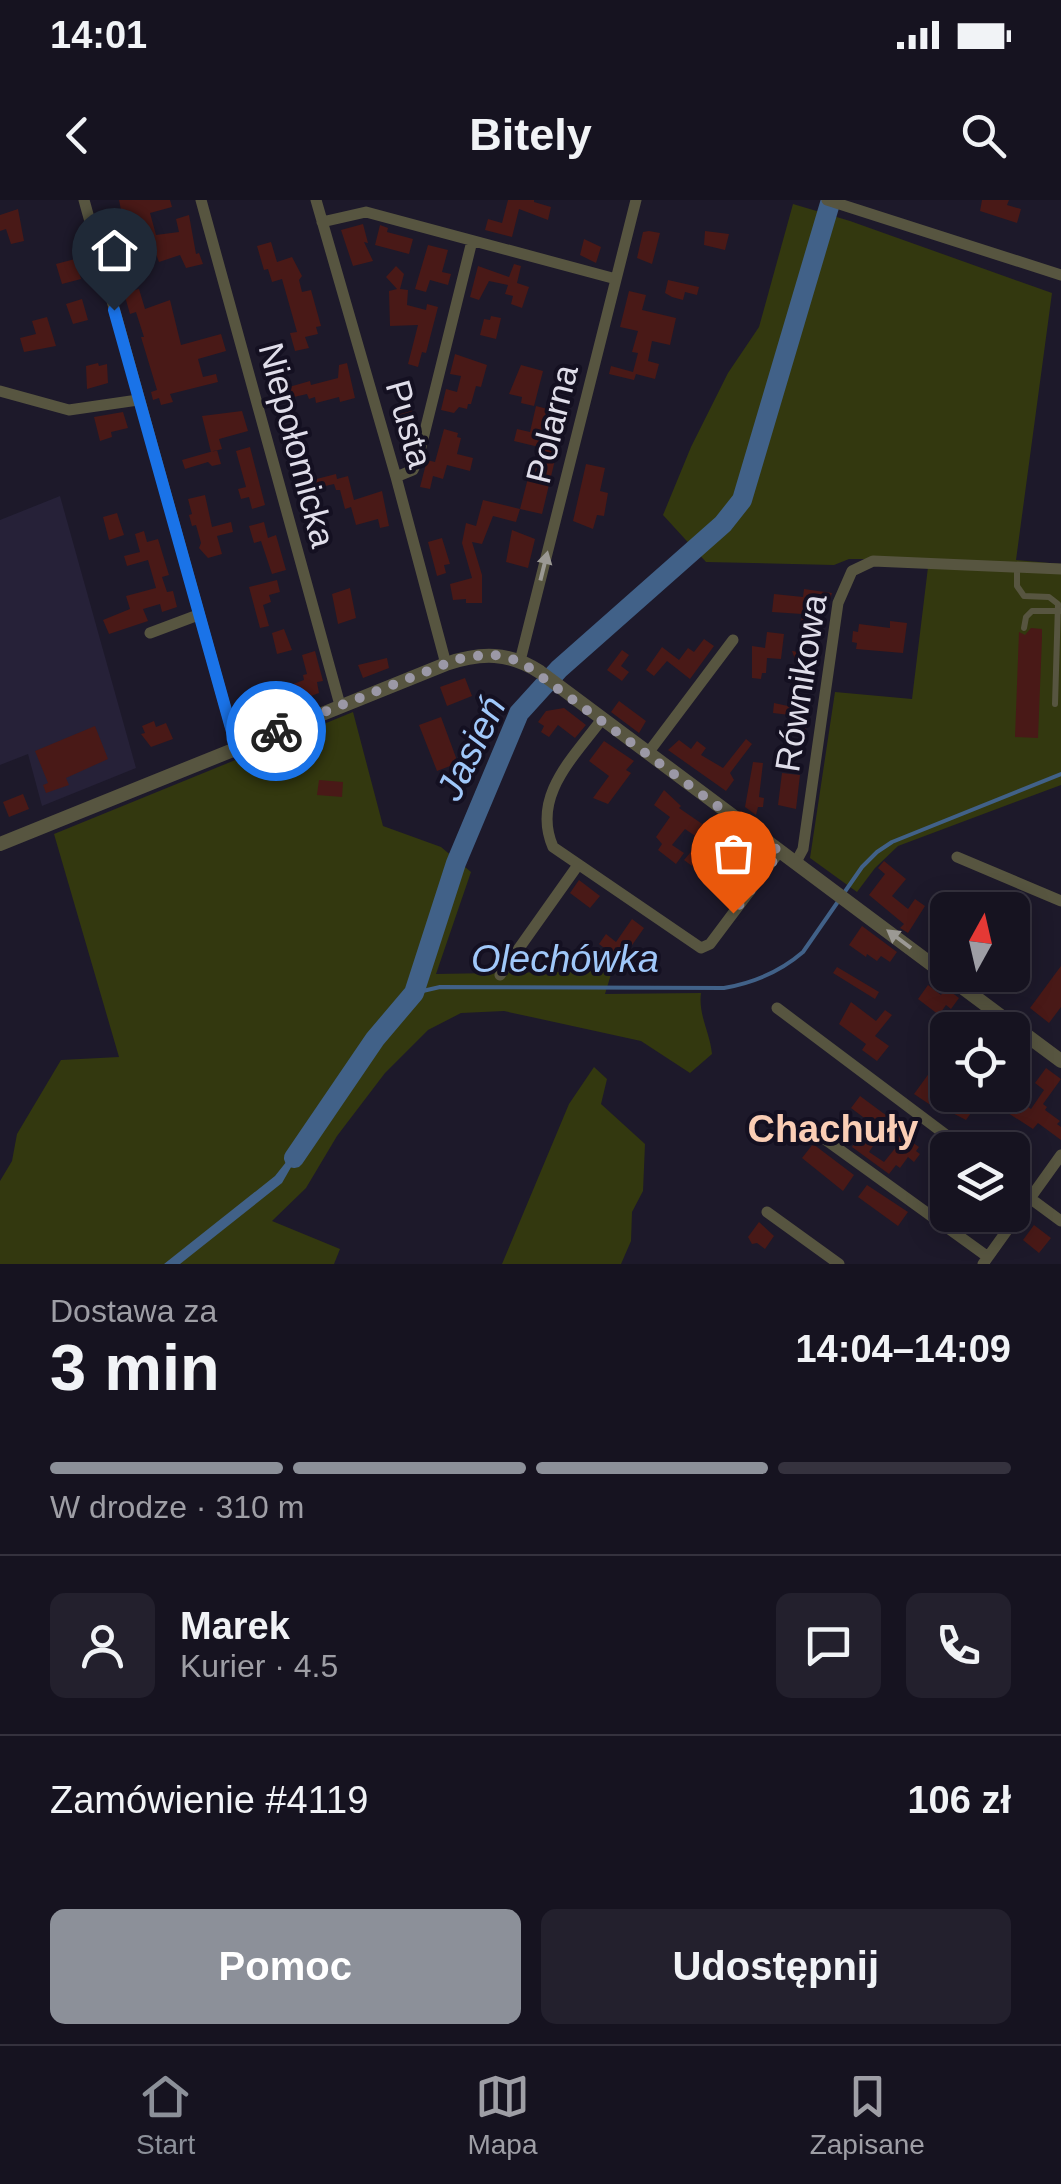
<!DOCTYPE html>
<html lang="pl">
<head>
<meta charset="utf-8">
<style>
  body { margin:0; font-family:Helvetica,sans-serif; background:#23202d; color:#f1f3f6; height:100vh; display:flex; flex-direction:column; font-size:38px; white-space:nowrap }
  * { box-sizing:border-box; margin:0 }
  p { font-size:32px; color:#9e9ea5 }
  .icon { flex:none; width:55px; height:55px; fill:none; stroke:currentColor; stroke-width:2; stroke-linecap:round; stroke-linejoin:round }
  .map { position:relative; height:1064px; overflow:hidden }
  .panel { display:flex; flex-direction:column; background:#161320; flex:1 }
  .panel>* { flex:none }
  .needle { width:65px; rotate:8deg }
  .controls { position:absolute; left:930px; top:692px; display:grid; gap:20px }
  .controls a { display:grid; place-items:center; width:100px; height:100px; border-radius:15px; background:#161320; box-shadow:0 5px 25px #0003,0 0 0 2px #35323e; font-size:50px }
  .pin { position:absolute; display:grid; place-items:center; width:85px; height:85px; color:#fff; margin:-102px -42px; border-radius:50% 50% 50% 0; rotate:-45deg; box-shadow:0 0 10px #0007 }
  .pin .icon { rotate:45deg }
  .courier { position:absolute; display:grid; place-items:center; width:100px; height:100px; margin:-50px; border:8px solid #1a73e8; border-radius:50%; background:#fff; color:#222; box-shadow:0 2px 12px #0007 }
  .head em { font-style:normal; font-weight:700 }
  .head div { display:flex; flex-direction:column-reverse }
  .head { display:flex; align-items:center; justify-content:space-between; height:170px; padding:0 50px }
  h1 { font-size:65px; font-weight:700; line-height:75px }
  .bar { display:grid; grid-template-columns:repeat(4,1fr); gap:15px 10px; align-content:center; height:120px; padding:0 50px }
  .bar i { height:12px; border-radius:8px; background:#35323e }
  .bar .current { background:#8c9099 }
  .bar p { grid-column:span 4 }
  .line { display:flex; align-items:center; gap:25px; padding:0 50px; border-top:2px solid #35323e }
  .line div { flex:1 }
  .round { display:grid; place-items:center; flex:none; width:105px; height:105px; border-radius:15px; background:#23202d }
  .cta { display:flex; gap:20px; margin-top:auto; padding:20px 50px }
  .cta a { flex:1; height:115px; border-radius:15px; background:#8c9099; color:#fff; font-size:40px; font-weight:700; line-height:115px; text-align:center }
  .cta a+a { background:#23202d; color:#f1f3f6 }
  .status { display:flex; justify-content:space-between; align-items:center; height:70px; padding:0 50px; background:#161320; direction:ltr }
  .status svg { height:28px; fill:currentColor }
  header { display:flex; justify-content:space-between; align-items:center; height:130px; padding:0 50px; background:#161320; font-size:45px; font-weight:700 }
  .tabs { display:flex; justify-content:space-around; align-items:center; height:140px; border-top:2px solid #35323e; background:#161320; font-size:28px; color:#9e9ea5 }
  .tabs a { display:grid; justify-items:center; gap:5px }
  .tabs .current { color:#8c9099 }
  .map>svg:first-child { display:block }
  .built { fill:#262138 }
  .green { fill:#33380f }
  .water { fill:#416188 }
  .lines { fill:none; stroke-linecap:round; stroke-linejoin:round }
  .stream { stroke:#416188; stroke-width:4 }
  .river { stroke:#416188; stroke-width:20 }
  .building { fill:#491917; fill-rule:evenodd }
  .service { stroke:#575540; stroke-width:6 }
  .minor { stroke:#575540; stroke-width:11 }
  .tertiary { stroke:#575540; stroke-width:14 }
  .oneway { fill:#9b9994 }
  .done { stroke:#9b98a6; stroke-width:10; stroke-dasharray:0 18 }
  .route { stroke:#1a73e8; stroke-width:12 }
  .labels { text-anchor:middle; stroke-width:8; stroke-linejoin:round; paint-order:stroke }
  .street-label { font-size:35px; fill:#dfdde9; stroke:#141021 }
  .water-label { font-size:38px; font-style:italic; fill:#a0c8fa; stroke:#141021 }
  .neighbourhood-label { font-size:38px; font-weight:bold; fill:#faceb5; stroke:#141021 }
</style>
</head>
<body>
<div class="status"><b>14:01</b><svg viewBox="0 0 49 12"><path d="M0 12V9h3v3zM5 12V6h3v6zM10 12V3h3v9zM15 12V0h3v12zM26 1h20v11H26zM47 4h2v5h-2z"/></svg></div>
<header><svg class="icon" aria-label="back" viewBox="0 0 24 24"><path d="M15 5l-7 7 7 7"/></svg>Bitely<svg class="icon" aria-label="search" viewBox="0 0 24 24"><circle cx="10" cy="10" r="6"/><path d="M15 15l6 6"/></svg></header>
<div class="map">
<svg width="1061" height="1064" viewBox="0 0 1061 1064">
  <rect width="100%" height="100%" fill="#1d192a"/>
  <path class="built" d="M60,296L136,568L42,606L28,554L0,565V320Z"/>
  <path class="green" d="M793,4L850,21L1052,93L1016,360L1061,364V585L898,646L875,668L857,692L810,658L835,492L912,499L929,359H849L834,365L706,362L663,315L691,247L728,173L759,127Z
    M353,512L383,626L441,647L471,672L436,774L612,771L605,794L701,793C698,815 710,832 712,854L690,873L641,841L504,811L461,813L428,830L385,873L337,936L306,988L272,1021L340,1049L334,1064H0V981L12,961L17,934L61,860L119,857L54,634Z
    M594,867L607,879L601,904L645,944L643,991L632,1012L631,1041L621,1064H502L569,904Z"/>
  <path class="water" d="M314,927L282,983L180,1064H164L275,976Z"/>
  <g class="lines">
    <path class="stream" d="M414,793L440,787L724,788C753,783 781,771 803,752L862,667L877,652L892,642L1061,574"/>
    <path class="river" d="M294,958L375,839L414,793L456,663L519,513L559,469L723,324L742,300L831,0"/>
  </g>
  <path class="building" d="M119,0H170L172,7L150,13L156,35L179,32L176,19L189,15L196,54L199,53L203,64L186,68L180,55L159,62L144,23L123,29L117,11L121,10Z
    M508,0H534V2L551,7L548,20L519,9L512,37L485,30L488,19L502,23Z
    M982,0H1009L1007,5L1021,9L1017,23L980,11Z
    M18,9L24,41L11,44L6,29L0,31V15Z
    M363,24L368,43L364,42L373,61L353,66L341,30Z
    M380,25L388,28L387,32L413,39L409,54L375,45Z
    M649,31L660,33L652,64L637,58L643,32Z
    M705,31L729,34L725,50L704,45Z
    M122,38L130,68L117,71L112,40Z
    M584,39L601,47L596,63L580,55Z
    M271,42L277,62L292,57L302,76L299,80L302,92L311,90L321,126L316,127L318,134L305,137L309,148L295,151L290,133L297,132L282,79L272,82L268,69L264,70L257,46Z
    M428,45L448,50L442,72L451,74L448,85L430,80L426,92L415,89Z
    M75,59L81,79L62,84L56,64Z
    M514,64L521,66L517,83L529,87L522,108L511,104L513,96L505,94L508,85L489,81L479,100L470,97L478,66L509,77Z
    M396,66L404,74L400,89L408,90L407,105L426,110L427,104L438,107L426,153L422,152L418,167L408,164L418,125L390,126L389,91L397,89L386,77Z
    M668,80L699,87L697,95L685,92L683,100L672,97L665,93Z
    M139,89L145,109L170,100L181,145L221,134L226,151L198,159L203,177L216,174L218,182L170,194L173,202L161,205L159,198L153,200L151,192L157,190L141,137H144L136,112L130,114L124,93Z
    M629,91L646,95L642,110L676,118L670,145L652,141L648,161L659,164L655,179L636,174L634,180L609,174L611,166L633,172L638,153L632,152L638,131L620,127Z
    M82,99L88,120L73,124L66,104Z
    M491,116L501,118L496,139L480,135L484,119L490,120Z
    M47,117L56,146L24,152L20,138L36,134L32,121Z
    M455,154L487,165L481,187L476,186L471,204H468L467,209L459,207L454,213L441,210L446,189L457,192L461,176L450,174Z
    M98,163L99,166L107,164L108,183L87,189L86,166Z
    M347,163L355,198L340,202L339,197L316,203L315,197L309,199L307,194L272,202L267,183L270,182L269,178L278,176L282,189L310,181L311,185L338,178L339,165Z
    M521,165L543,171L534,206L521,203L522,197L509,194Z
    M408,203L413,207L404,245L393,207Z
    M536,206L566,214L542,314L520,309L528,278L534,279L539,247L514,241L517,229L530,232Z
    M242,211L248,231L219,239L222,249L211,252L202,216Z
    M123,212L128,228L111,232L112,237L100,241L94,217Z
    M444,229L458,233L457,237L461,238L457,254L473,258L470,271L447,265L443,279L433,276L430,289L420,287L427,260L435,262Z
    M250,247L265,305L252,309L249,297L241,299L238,289L246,287L236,251Z
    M217,250L221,264L212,266L208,262L185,269L182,260Z
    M586,264L605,268L600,291L608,293L604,316L597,315L593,329L573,321Z
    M336,274L337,279L348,276L354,300L382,291L389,326L380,328L378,319L356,325L351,307L345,309L340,290H336L334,284L312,289L313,293L301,296L297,284Z
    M205,295L212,327L231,322L233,332L217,336L222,354L208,358L199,348L201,343L196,325L192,326L189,315L192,314L188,299Z
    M483,300L520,309L516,322L493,316L482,344L472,342L482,375V403H466V399L453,400L450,384L472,378L462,343L466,323L476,326Z
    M117,313L124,335L109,340L103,317Z
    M264,322L268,338L276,335L286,370L272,374L261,341L254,343L249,326Z
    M512,330L535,339L528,368L506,362Z
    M144,331L147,342L158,339L169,375L162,377L167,392L173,391L177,407L162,412L160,404L143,409L148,421L109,434L103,420L130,409L126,396L156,388L148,360L127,366L124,356L140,352L135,334Z
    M442,338L450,364L444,365L446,373L437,376L428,342Z
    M277,380L280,392L269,395L271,402L263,405L269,426L260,428L249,387Z
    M350,388L356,418L338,424L332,394Z
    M804,389L832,393L828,405L824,404L820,424L801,422L802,414L772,412L774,394L803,397Z
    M890,421L907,423L903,453L856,449L857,443L852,442L853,431L858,432L859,424L890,428Z
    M1031,428L1042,429V437L1038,538L1015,537L1019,432L1025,435Z
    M284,429L292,450L277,454L272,433Z
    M767,432L784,434L781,459L767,458L766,473H762L761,479L752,478V446L765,448Z
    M704,439L714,446L690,479L667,461L654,476L646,470L662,447L679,460L688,448L694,452Z
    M622,450L629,455L621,466L629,472L622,481L607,470Z
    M315,451L323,481L317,482L319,493L242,521L240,512L274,500L272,492L304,480L303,475L307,474L302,455Z
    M792,451L816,454L813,479L797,476L798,467Z
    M387,458L389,468L363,478L358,465Z
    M465,478L472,496L447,506L440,487Z
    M789,494L809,496L805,537L788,535L790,515L773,513L774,503L788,506Z
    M619,501L646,521L639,533L611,512Z
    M564,508L586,525L575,538L558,525L549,537L541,532L544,526L538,522L546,511Z
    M441,517L458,563L437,571L419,525Z
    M154,521L156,527L166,523L173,539L151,547L141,534L145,533L142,526Z
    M95,526L108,559L66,578L69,585L46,593L43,585L48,583L35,551Z
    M746,539L752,544L730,573L734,580L726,591L668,550L679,540L691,549L697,541L706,548L701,555L723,568Z
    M604,541L634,561L626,570L631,573L608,604L593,598L609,576L589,561Z
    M753,562L763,563L759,597L764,598L763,607H758L756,615L745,607Z
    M782,573L800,575L796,609L778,605Z
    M319,580L343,582L342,597L317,595Z
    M664,590L681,606L679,608L711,630L719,619L731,628L719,649L753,670L744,683L702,653L692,666L684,660L701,640L685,629L672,645L684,653L676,664L658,650L662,644L656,637L670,617L654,605Z
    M23,594L29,609L9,617L3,602Z
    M884,661L906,679L892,696L908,709L915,699L925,706L908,733L900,728L904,724L869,695L885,674L878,668Z
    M579,680L600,696L590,708L570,693Z
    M992,694L1012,703L1014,698L1021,702L1020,704L1032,711L1028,719L1012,710H985Z
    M632,719L644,728L623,758H617L599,744L606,734L616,742Z
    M862,726L897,752L890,762L881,756L877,761L867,754L866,757L849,745Z
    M1061,766V807L1049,823L1030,808Z
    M837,767L879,792L875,799L833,773Z
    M928,785L941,795L946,788L959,798L951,809L946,805L939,815L918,799Z
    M851,802L876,821L885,810L892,815L875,836L889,846L877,861L862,850L866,844L839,824Z
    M948,830V863L933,883L938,887L936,890L953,903L956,899L973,910L966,920L937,905L935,908L914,894L938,861L932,856Z
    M1046,868L1061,879L1043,904L1047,907L1045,910L1060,921L1057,924L1061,927V940L1038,923L1033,929L980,895H1020L1017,899L1031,909L1044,890L1035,883Z
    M860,896L906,930L902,935L919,947L916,951L920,954L914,962L908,957L900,968L896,965L889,974L852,947L867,920L851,908ZM881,934L897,946L884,962L869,952Z
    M813,944L854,975L843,991L802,958Z
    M942,957L948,961V990L928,976Z
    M867,985L908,1012L898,1026L858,997Z
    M759,1022L774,1036L765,1049L757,1043L752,1044L748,1037Z
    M1034,1025L1051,1038L1039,1053L1023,1040Z"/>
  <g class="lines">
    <path class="service" d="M1017,368V386L1024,396L1049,397L1058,404L1055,504
      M1024,428L1026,417L1032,411H1061"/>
    <path class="minor" d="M84,0L236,546
      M201,0L340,505
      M316,0L396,277L446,464
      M827,0L1061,75
      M322,22L366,12L616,79
      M0,191L69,210L138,200
      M396,277L413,270L418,259L472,41
      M150,433L198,415
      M520,461L636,0
      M602,519C574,557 531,596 553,647L701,748L710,744L779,652
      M648,553L733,440
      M957,657L1061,701
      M796,662L803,649L838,403L852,371L873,361L1061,369
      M500,775L578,665
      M777,808L966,950
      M815,932L988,1057
      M1012,985L1061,1021
      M767,1012L839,1064
      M983,1064L1061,955"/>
    <path class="tertiary" d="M0,644L446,464C481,452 509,452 540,472L1061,861"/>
  </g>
  <defs><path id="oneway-solid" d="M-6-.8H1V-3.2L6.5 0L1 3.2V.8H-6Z" transform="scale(2.5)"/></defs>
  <g class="oneway">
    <use href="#oneway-solid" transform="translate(544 366) rotate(-76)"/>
    <use href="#oneway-solid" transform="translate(899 739) rotate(-143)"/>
  </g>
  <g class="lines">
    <path class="done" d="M276,531L458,459L490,454L520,461L780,652L733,713"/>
    <path class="route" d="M114,110L236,546L276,531"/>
  </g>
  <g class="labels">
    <g class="street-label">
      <text transform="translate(409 224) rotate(74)" y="12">Pusta</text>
      <text transform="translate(552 224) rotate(-76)" y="12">Polarna</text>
      <text transform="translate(297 245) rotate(75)" y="12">Niepołomicka</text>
      <text transform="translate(801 483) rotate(-81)" y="12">Równikowa</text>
    </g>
    <g class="water-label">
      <text transform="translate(471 548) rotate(-64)" y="13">Jasień</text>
      <text x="565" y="772">Olechówka</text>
    </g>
    <g class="neighbourhood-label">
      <text x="833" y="942">Chachuły</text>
    </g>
  </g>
</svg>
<div class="controls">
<a><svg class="needle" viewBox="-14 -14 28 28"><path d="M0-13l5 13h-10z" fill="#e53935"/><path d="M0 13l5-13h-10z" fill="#9e9ea5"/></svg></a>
<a><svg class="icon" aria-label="locate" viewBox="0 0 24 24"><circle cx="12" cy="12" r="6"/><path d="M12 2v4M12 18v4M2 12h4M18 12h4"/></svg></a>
<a><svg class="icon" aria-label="layers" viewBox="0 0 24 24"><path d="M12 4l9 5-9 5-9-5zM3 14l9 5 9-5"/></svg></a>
</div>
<div class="pin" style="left:733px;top:713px;background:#ea580c"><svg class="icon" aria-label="bag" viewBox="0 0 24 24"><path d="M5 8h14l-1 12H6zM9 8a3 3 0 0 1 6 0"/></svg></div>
<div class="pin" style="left:114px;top:110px;background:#1f2937"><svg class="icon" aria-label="home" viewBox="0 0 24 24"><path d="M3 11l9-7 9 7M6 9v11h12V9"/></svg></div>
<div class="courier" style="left:276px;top:531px"><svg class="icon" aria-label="bike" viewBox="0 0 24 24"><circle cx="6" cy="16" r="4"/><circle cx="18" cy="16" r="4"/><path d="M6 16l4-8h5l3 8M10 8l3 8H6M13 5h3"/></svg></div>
</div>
<section class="panel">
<div class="head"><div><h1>3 min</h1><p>Dostawa za</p></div><em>14:04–14:09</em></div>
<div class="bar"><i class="current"></i><i class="current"></i><i class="current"></i><i></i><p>W drodze · 310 m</p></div>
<div class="line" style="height:180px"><a class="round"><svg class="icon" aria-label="person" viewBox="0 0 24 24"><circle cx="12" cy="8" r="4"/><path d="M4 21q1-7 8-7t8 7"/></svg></a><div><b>Marek</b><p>Kurier · 4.5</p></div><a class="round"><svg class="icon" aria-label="chat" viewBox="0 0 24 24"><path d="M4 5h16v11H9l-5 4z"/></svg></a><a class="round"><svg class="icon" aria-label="phone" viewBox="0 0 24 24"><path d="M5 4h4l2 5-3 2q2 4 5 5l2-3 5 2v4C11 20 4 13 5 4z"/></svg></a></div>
<div class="line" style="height:130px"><div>Zamówienie #4119</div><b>106 zł</b></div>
<div class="cta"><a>Pomoc</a><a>Udostępnij</a></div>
</section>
<nav class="tabs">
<a class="current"><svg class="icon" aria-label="home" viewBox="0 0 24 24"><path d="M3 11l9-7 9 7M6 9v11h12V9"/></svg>Start</a>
<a><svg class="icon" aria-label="map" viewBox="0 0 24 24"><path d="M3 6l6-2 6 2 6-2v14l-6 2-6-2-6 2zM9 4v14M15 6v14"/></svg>Mapa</a>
<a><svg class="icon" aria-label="saved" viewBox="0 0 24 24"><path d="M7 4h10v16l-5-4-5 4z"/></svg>Zapisane</a>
</nav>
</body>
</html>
